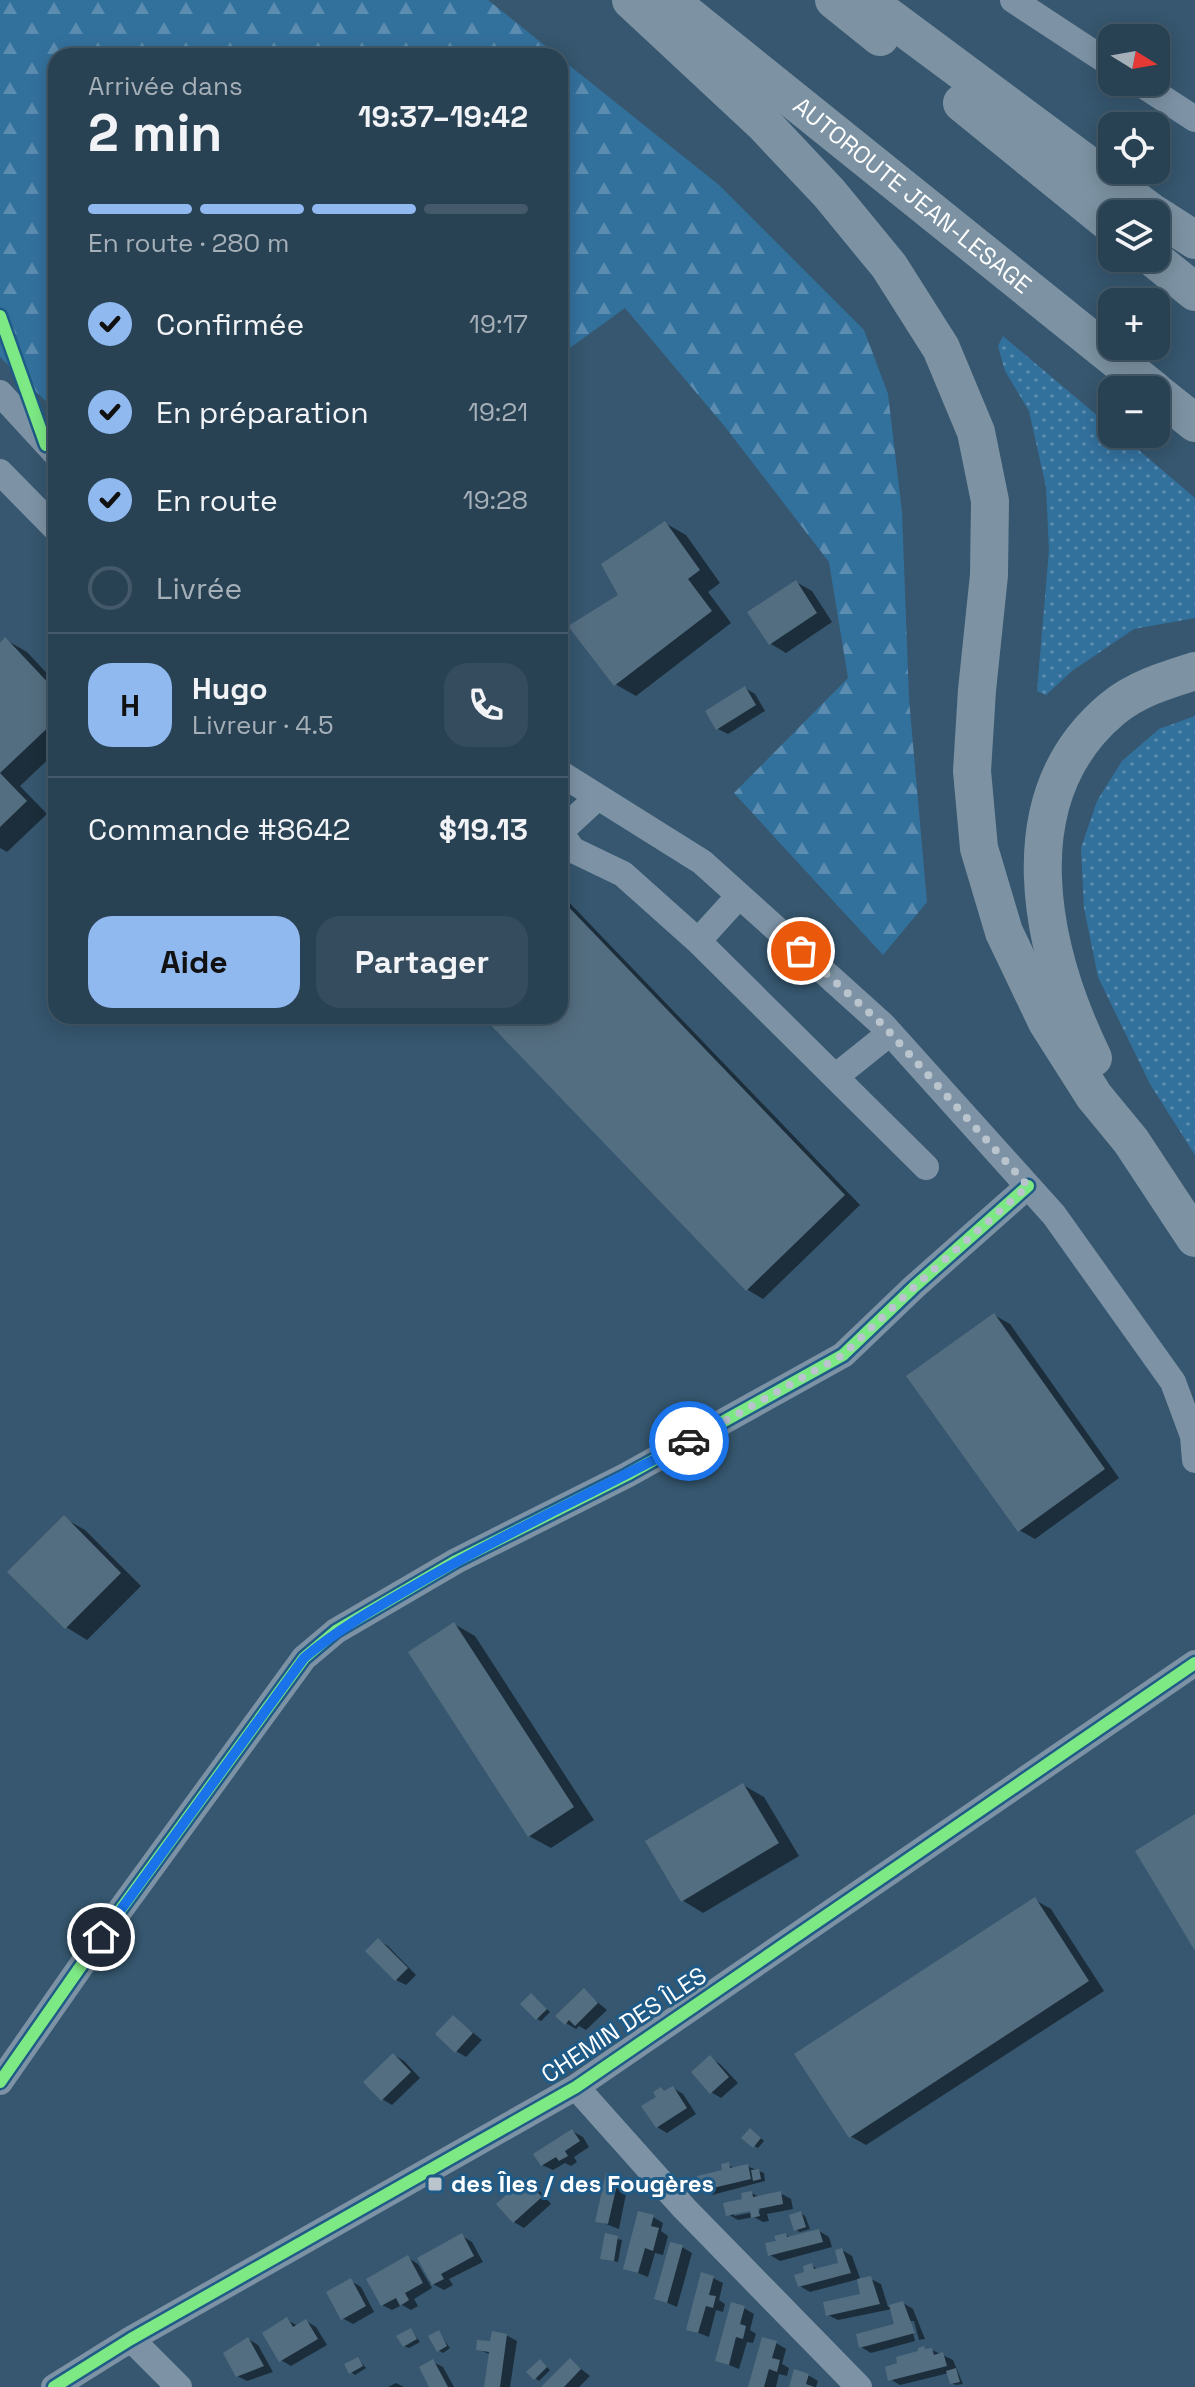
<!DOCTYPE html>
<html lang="fr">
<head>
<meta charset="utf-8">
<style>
  body { margin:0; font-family:"Space Grotesk",sans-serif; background:#344c5d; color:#f1f3f6; height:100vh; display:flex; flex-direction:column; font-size:30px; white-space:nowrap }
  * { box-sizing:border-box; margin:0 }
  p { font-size:26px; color:#a5afb8 }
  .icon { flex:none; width:44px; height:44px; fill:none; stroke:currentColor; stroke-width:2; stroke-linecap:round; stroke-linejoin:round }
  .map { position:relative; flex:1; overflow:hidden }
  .drawer { position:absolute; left:48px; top:48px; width:520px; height:976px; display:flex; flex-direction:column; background:#284153; border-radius:24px; box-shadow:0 4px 20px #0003,0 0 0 2px #445a6a }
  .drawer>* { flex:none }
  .needle { width:52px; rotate:101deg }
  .controls { position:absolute; left:1098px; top:24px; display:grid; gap:16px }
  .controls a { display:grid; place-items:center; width:72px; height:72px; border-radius:16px; background:#284153; box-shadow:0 4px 20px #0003,0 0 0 2px #445a6a; font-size:40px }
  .pin { position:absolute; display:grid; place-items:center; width:68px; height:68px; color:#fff; margin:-34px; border:4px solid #fff; border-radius:50%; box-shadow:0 2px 8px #0007 }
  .courier { position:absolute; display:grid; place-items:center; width:80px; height:80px; margin:-40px; border:6px solid #1a73e8; border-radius:50%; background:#fff; color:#222; box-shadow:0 2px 10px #0007 }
  .head em { font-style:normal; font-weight:600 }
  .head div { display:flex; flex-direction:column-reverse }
  .head { display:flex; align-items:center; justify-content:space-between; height:136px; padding:0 40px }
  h1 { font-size:52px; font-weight:600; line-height:60px }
  .bar { display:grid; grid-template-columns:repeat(4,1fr); gap:12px 8px; align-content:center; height:96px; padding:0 40px }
  .bar i { height:10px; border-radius:6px; background:#445a6a }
  .bar .current { background:#90b9f0 }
  .bar p { grid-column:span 4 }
  .line { display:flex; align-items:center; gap:20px; padding:0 40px; border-top:2px solid #445a6a }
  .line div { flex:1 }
  .round { display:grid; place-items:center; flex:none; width:84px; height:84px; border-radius:24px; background:#344c5d }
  ol { padding:0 40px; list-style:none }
  li { display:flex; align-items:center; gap:24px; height:88px }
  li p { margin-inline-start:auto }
  li .icon { padding:8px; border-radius:50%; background:#90b9f0; color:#111; stroke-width:4 }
  li:last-child { color:#a5afb8 }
  li i { width:44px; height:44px; border:4px solid #445a6a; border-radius:50% }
  .button { display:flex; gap:16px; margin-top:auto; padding:16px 40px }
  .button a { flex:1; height:92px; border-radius:24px; background:#90b9f0; color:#111; font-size:32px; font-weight:600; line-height:92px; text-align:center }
  .button a+a { background:#344c5d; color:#f1f3f6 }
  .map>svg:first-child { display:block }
  .grass { fill:url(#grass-dots) }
  .forest { fill:url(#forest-firs) }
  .shadow { fill:#0007; fill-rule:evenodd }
  .building { fill:#546e81 }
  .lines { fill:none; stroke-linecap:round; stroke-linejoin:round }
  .minor { stroke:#7d93a5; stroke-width:26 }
  .highway { stroke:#7d93a3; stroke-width:38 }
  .cycleway-casing { stroke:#1f5b86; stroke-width:17 }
  .cycleway { stroke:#7ce984; stroke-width:12 }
  .done { stroke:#b9c4cd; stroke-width:8; stroke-dasharray:0 14.4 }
  .route { stroke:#1a73e8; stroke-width:10 }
  .poi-dot { fill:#b9c4cd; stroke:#1f5b86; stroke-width:3 }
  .labels { text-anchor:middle; stroke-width:6; stroke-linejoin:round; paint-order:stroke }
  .street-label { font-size:24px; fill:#fff; stroke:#1f5b86 }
  .poi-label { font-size:24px; font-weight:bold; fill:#fff; stroke:#1f5b86; text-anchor:start }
</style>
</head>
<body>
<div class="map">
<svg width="1195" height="2387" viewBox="0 0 1195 2387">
  <defs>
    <pattern id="grass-dots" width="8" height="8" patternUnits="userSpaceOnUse" patternTransform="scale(2)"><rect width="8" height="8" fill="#33719d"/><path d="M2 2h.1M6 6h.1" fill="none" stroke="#5c8db1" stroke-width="1.8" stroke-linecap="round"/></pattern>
    <pattern id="forest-firs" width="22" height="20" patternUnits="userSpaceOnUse" patternTransform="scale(2)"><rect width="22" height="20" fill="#33719d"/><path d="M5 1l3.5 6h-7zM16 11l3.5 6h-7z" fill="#5c8db1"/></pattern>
  </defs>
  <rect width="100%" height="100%" fill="#36576f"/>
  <path class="grass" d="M1003,336L1112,428V434H1120L1195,498V618L1134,629L1072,671L1046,695L1037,691L1049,550L1046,487L1029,411L1005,371L998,346Z
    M1195,716V1155L1150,1084L1098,977L1084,908L1081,848L1097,801L1122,761L1159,729Z"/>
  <path class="forest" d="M0,0H488L558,56H56V411L0,357Z
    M560,58L719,185L864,330L888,394L902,512L909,699L927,902L883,955L734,793L848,678L829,562L726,428L625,308L560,355Z"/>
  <path class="shadow" d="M665,523L686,535L720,583L708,592L731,623L636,696L615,684L620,595Z
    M796,582L812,591L832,622L786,653L771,644Z
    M6,640L27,652L56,683V752L20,786L47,814L7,852L0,848V645Z
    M745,688L755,694L765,711L728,734L718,729Z
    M560,893L860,1205L763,1299L748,1290L485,1016H560Z
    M994,1315L1010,1324L1119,1478L1035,1539L1019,1530Z
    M64,1518L85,1530L141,1586L87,1640L66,1627Z
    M454,1624L475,1636L594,1820L551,1848L529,1836Z
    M743,1785L764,1797L799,1856L703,1913L682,1900Z
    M1035,1900L1051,1909L1104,1991L866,2145L850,2136Z
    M378,1940L388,1946L416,1975L406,1985L396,1980Z
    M584,1991L607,2010L586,2030L579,2026L576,2029L566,2023Z
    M536,1998L550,2012L541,2021L537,2019Z
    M454,2017L482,2040L466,2057L456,2051Z
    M394,2055L404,2061L420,2078L392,2105L382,2099Z
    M710,2058L720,2064L738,2083L721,2098L711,2092Z
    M673,2088L683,2094L696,2114L667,2133L657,2127L666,2092Z
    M572,2131L583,2137L589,2147L574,2157L577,2162L571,2166L565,2163L553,2170L542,2165Z
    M755,2133L764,2141L758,2148L754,2146Z
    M728,2165L736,2169L747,2166L759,2171L764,2173L765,2181L712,2195L702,2190L725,2172Z
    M618,2178L628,2184L619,2229L598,2221Z
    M525,2180L535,2186L551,2204L524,2228L514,2222Z
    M752,2193L759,2197L780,2193L791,2199L793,2209L767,2214L769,2221L763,2222L754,2217L738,2220L728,2214ZM759,2207L760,2211L734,2216V2212Z
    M801,2213L805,2216L810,2229L800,2232L796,2230Z
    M653,2217L663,2223L661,2231L668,2236L663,2255L655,2253L648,2277L625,2268Z
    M819,2231L829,2237L832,2247L780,2261L770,2255L786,2235L792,2238Z
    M462,2236L472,2242L483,2262L449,2279L453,2285L444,2290L429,2282Z
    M606,2236L622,2240L618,2262L602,2258Z
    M682,2247L692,2253L677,2307L656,2298Z
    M842,2250L852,2256L861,2281L871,2279L881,2284L888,2307L903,2303L913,2309L925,2339L919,2340L914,2321H910L915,2341L871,2353L861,2347L897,2325L892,2309L838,2320L828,2315L863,2296L859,2279L810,2292L800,2286L812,2266L820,2270L840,2264Z
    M408,2258L418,2264L432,2288L414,2299L418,2306L411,2310L402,2305L392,2310L382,2305Z
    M713,2278L723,2283L719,2300L725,2304L723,2312L716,2310L709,2337L688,2329Z
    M351,2281L361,2287L374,2312L353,2324L342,2318Z
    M744,2308L754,2314L750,2330L756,2334L753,2343L747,2342L739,2369L717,2360Z
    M287,2320L298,2326L306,2321L316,2327L327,2345L291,2366L281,2360Z
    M411,2330L420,2342L409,2348L404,2346Z
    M439,2333L450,2348L443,2353L438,2350Z
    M506,2335L517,2341L510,2387H486L491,2355L478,2349Z
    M248,2339L258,2345L273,2372L247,2381L237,2376Z
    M776,2343L786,2349L782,2364L789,2368L787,2376L779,2374L776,2387H750Z
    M932,2350L953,2360L963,2384L956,2385L952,2383L949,2373L900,2385L890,2379Z
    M358,2359L366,2368L355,2375L351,2372Z
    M571,2361L590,2376L579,2387H544Z
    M433,2362L443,2367L454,2387H432Z
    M544,2364L550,2370L539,2381L535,2378Z
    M808,2375L818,2381L816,2387H791Z
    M396,2383L404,2387H388Z"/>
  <path class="building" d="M665,521L700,570L688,579L712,611L614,686L568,626L618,595L601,564Z
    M796,580L817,613L769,645L747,612Z
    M5,637L56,691V720L0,773L27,801L0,827V643Z
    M745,686L756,705L716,730L705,711Z
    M560,898L845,1195L746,1291L482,1016H560Z
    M994,1313L1105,1469L1018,1532L906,1376Z
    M64,1515L121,1573L65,1629L7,1572Z
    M454,1622L574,1807L528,1837L408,1652Z
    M743,1783L779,1843L681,1902L645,1841Z
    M1195,1814V1951L1135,1851Z
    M1035,1897L1089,1981L849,2138L794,2054Z
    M378,1938L408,1968L395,1981L365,1951Z
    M584,1988L598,2003L575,2026L569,2020L565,2025L555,2016Z
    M531,1993L547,2009L536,2020L520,2004Z
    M453,2015L473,2033L455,2053L435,2034Z
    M393,2053L411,2072L381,2101L363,2082Z
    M710,2055L729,2077L710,2094L691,2072Z
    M673,2086L687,2108L656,2128L641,2106L656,2097L653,2092L661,2087L664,2091Z
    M750,2128L761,2138L753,2148L741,2138Z
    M572,2129L580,2141L565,2151L568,2156L559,2161L556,2157L541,2166L533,2154Z
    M729,2162L730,2168L748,2164L751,2179L700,2191L697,2176L722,2170L721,2164Z
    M759,2169L761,2179L753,2181L751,2170Z
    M606,2173L619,2176L608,2224L595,2222Z
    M525,2178L542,2197L513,2223L496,2204Z
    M752,2191L753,2197L781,2191L783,2204L758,2209L760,2216L751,2218L750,2211L726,2216L723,2203L742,2199L741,2193Z
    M638,2211L654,2215L651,2226L659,2228L653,2251L645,2248L638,2273L623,2269Z
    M801,2211L806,2227L794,2231L789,2215Z
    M819,2229L823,2242L768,2256L765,2243L776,2241L774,2236L786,2233L787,2237Z
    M462,2233L474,2256L441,2274L444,2279L432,2285L417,2258Z
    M605,2233L618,2236L614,2261L600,2259Z
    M670,2242L683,2245L667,2303L654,2299Z
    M842,2248L851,2273L798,2287L794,2275L804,2272L803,2266L812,2263L814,2269L838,2263L835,2250Z
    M408,2255L423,2283L405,2293L409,2300L400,2306L396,2298L381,2306L366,2279Z
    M701,2272L714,2276L709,2295L716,2296L713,2308L706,2306L698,2333L686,2330Z
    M871,2276L880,2304L826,2316L823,2302L860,2294L857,2279Z
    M351,2278L366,2306L341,2320L326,2292Z
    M903,2301L915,2333L859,2348L856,2334L894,2324L889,2305Z
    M731,2302L745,2306L740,2324L746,2326L743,2339L736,2337L729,2365L715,2361Z
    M287,2317L293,2327L306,2319L318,2339L279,2362L262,2333Z
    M411,2328L417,2339L403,2347L396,2336Z
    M439,2330L447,2346L437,2352L428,2336Z
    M492,2331L507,2334L500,2387H484L489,2352L476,2350L477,2340L490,2341Z
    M248,2337L264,2366L236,2377L223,2353Z
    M762,2337L777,2341L772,2358L780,2360L777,2372L769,2369L764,2387H748Z
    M924,2346L925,2349L932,2348L934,2355L943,2352L947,2366L888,2381L885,2367L897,2363L896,2357L918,2351V2348Z
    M358,2357L363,2366L349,2374L344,2364Z
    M570,2358L581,2369L564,2387H541Z
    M433,2359L448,2387H429L419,2367Z
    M540,2359L547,2367L534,2380L526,2372Z
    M956,2368L960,2382L950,2384L946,2371Z
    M794,2369L809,2374L806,2384L814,2387H789Z"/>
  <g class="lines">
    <path class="minor" d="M1013,0L1112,65
      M1138,82L1195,119
      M0,393L56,454
      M0,472L56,529
      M560,773L702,862L883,1025L1054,1215L1173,1382L1193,1436L1195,1460
      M560,832L573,850L623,874L698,941L926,1167
      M560,832L598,797
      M698,941L739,896
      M835,1077L890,1033
      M0,2082L118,1913L304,1658L336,1631L456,1561L627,1475L843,1355L914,1287L1028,1186
      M576,2087L684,2208L859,2387
      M131,2339L179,2387
      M54,2387L131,2339L576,2087L1195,1663"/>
    <g class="highway">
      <path d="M631,0L763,123L829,193L889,266L941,348L976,432L990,501L989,575L977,690L972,771L979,848L1004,932L1047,1022L1094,1096L1131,1141L1195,1238"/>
      <path id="s1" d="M669,0L1154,390"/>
      <path d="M834,0L880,37"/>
      <path d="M866,0L1154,214"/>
      <path d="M962,103L1112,225"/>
      <path d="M1156,215L1195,240"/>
      <path d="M1153,258L1195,292"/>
      <path d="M1156,392L1195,423"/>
      <path d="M1093,1058C1040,949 1006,798 1112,709C1136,689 1166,680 1195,671"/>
    </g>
    <defs>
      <path id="cycleway" d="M0,316L46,445
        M0,2082L118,1913L304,1658L336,1631L456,1561L627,1475L843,1355L914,1287L1028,1186
        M54,2387L131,2339L576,2087L1195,1663"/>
    </defs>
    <use href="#cycleway" class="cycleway-casing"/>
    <use href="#cycleway" class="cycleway"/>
  </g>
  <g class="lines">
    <path class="done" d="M689,1441L843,1355L914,1287L1028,1186L883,1025L801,951"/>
    <path class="route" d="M101,1937L304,1658C337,1630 374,1609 412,1587C502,1534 598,1491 689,1441"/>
  </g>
  <rect class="poi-dot" x="427" y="2176" width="16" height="16" rx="4"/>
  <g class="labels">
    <g class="street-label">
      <text dy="8" stroke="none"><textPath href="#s1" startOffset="312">AUTOROUTE JEAN-LESAGE</textPath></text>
      <text transform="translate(624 2025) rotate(-33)" y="8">CHEMIN DES ÎLES</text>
    </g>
    <g class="poi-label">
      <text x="451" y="2192">des Îles / des Fougères</text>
    </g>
  </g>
</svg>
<div class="controls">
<a><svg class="needle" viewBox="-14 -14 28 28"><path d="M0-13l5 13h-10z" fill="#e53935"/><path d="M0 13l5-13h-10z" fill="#a5afb8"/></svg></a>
<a><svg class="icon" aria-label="locate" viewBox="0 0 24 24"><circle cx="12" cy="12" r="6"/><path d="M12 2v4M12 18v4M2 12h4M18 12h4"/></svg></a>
<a><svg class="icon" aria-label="layers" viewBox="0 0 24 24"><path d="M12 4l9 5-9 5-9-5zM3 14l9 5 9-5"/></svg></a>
<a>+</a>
<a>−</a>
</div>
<div class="pin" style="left:801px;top:951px;background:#ea580c"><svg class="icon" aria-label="bag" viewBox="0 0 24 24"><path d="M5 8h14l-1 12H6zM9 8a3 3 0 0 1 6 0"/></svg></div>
<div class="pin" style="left:101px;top:1937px;background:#1f2937"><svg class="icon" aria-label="home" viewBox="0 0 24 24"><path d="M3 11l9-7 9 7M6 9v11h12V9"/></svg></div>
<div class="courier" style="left:689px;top:1441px"><svg class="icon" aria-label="car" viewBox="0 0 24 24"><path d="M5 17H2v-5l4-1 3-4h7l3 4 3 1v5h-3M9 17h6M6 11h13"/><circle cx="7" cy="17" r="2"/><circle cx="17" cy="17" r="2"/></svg></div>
<section class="drawer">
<div class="head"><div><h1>2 min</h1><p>Arrivée dans</p></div><em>19:37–19:42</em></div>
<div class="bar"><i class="current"></i><i class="current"></i><i class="current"></i><i></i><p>En route · 280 m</p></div>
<ol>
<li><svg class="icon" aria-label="check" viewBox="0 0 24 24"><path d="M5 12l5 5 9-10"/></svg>Confirmée<p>19:17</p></li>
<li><svg class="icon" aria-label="check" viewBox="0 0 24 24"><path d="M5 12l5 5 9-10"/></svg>En préparation<p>19:21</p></li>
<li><svg class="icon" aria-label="check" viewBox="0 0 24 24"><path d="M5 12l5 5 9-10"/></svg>En route<p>19:28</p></li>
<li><i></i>Livrée</li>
</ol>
<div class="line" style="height:144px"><b class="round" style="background:#90b9f0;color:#111">H</b><div><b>Hugo</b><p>Livreur · 4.5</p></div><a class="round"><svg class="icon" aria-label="phone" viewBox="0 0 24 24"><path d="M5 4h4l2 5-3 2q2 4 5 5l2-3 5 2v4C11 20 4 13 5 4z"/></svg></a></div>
<div class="line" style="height:104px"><div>Commande #8642</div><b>$19.13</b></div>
<div class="button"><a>Aide</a><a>Partager</a></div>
</section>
</div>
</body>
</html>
